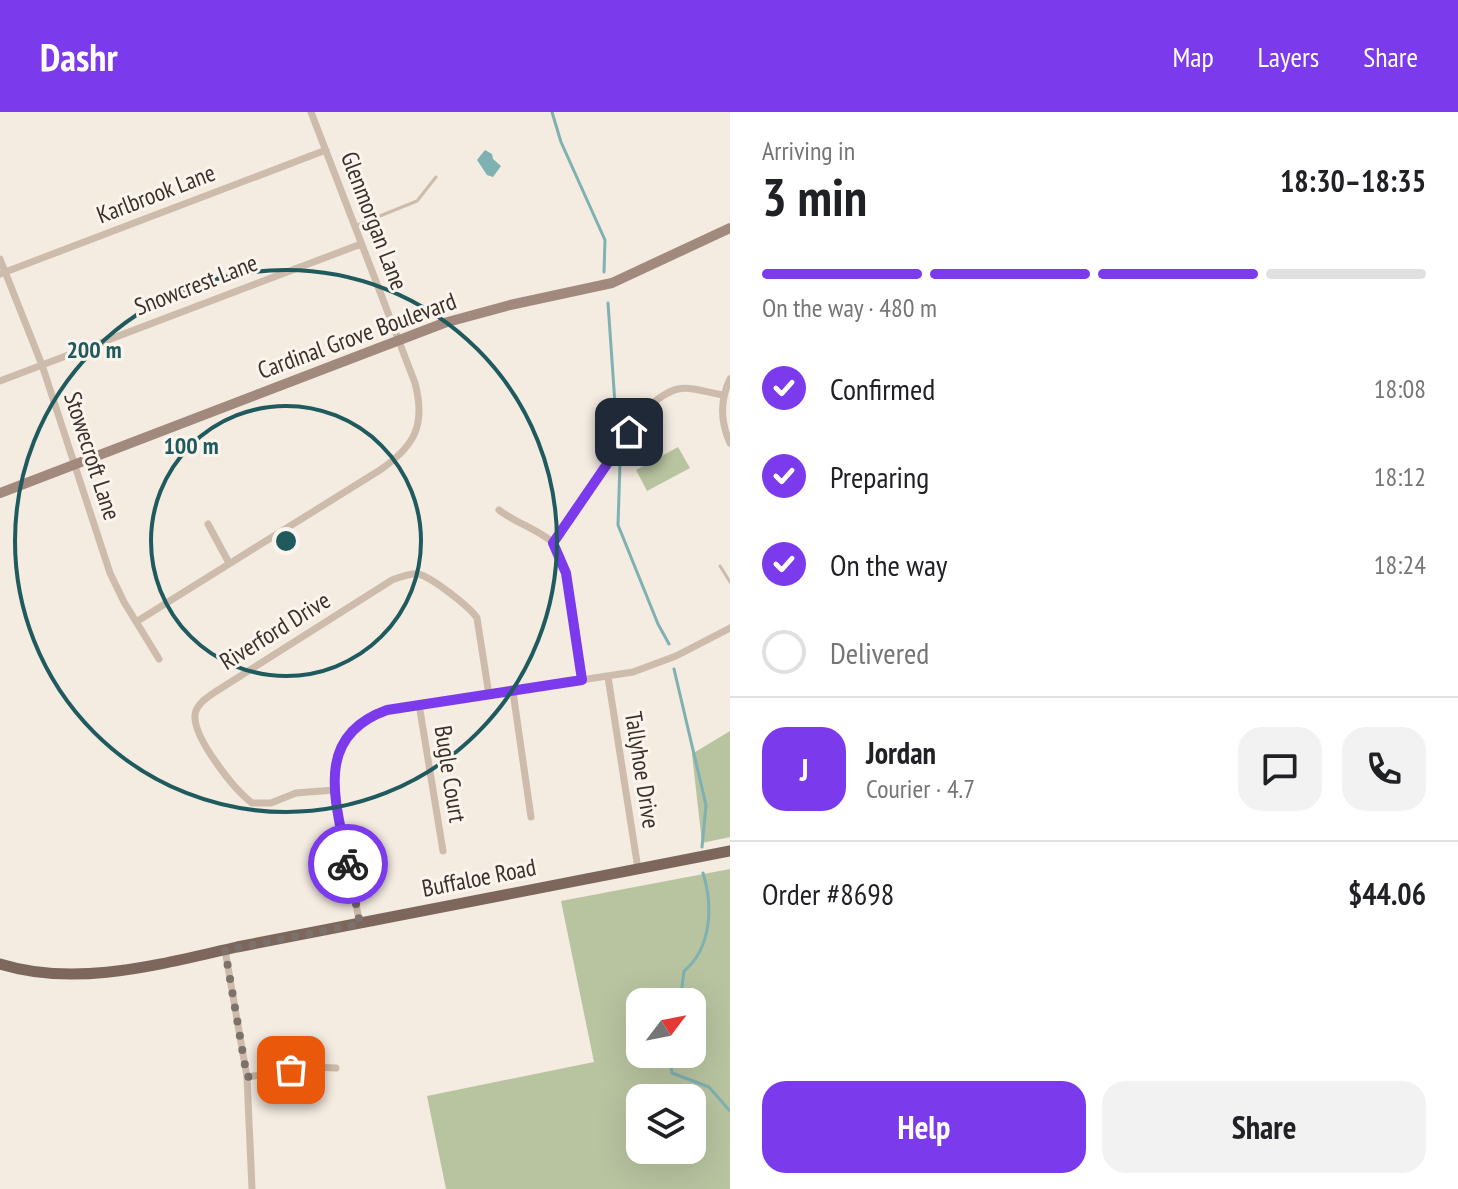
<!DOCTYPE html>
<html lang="en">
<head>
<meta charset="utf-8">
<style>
  body { margin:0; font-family:"PT Sans Narrow",sans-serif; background:#f2f2f2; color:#202124; height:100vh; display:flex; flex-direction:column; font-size:30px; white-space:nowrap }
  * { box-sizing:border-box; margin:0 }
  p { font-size:26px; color:#757577 }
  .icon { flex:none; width:44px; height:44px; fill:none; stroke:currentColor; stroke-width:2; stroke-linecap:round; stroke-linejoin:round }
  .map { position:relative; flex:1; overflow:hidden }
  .panel { display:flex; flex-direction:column; background:#fff; width:728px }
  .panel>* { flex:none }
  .needle { width:52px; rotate:58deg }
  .buttons { position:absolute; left:626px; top:876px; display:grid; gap:16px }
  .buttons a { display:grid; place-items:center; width:80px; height:80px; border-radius:16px; background:#fff; box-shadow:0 8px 32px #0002; font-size:40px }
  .pin { position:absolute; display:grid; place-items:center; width:68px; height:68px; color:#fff; margin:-34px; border-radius:16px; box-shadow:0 4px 12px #0006 }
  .courier { position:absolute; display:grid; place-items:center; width:80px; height:80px; margin:-40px; border:6px solid #7c3aed; border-radius:50%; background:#fff; color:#222; box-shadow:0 2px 10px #0007 }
  .overview em { font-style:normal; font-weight:600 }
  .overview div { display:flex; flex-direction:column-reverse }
  .overview { display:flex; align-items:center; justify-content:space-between; height:136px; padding:0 32px }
  h1 { font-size:52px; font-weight:600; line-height:60px }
  .bar { display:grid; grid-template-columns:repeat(4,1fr); gap:12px 8px; align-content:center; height:96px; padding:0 32px }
  .bar i { height:10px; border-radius:6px; background:#e0e0e0 }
  .bar .current { background:#7c3aed }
  .bar p { grid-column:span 4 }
  .line { display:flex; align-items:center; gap:20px; padding:0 32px; border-top:2px solid #e0e0e0 }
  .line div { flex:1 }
  .round { display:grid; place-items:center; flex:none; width:84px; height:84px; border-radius:24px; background:#f2f2f2 }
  ol { padding:0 32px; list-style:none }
  li { display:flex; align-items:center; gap:24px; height:88px }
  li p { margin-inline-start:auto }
  li .icon { padding:8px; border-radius:50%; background:#7c3aed; color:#fff; stroke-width:4 }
  li:last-child { color:#757577 }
  li i { width:44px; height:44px; border:4px solid #e0e0e0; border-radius:50% }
  .primary-button { display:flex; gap:16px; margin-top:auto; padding:16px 32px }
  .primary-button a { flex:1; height:92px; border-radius:24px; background:#7c3aed; color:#fff; font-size:32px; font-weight:600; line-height:92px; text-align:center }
  .primary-button a+a { background:#f2f2f2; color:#202124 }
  header { display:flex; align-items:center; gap:48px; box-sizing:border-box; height:112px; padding:0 40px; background:#7c3aed; color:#fff }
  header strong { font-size:38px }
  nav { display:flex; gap:44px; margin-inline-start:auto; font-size:28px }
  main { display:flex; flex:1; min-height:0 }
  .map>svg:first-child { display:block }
  .green { fill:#b8c4a0; fill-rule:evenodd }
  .water { fill:#7fb0b2 }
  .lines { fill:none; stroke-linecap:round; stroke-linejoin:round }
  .stream { stroke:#7fb0b2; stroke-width:3 }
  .lane { stroke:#cdbbac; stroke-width:3 }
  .street { stroke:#cdbbac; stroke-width:7 }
  .secondary { stroke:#a18a7d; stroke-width:10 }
  .primary { stroke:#7d675c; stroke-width:11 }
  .done { stroke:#7c716b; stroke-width:8; stroke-dasharray:0 14.4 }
  .route { stroke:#7c3aed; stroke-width:10 }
  .ring { fill:none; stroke:#1f5a5e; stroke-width:4 }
  .labels { text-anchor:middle; stroke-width:6; stroke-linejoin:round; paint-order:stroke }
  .street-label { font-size:24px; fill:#3b302b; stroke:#fbf5ee }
  .centre { fill:#1f5a5e; stroke:#fbf5ee; stroke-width:4 }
  .ring-label { font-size:24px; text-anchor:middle; font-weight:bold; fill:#1f5a5e; stroke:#fbf5ee; stroke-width:6; stroke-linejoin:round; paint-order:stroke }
</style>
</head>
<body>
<header>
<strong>Dashr</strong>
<nav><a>Map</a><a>Layers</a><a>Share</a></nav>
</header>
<main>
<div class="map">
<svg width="730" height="1077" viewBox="0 0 730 1077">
  <rect width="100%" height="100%" fill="#f4ebe1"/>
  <path class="green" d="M678,335L690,356L647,379L636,358Z
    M730,619V725L702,731L692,642Z
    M730,757V1077H446L427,984L594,950L561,789ZM692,890V942H640V890ZM692,986V1038H640V986Z"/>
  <path class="water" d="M485,38L492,42L493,47L501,54L493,65L487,63L477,48Z"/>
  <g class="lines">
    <path class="stream" d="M552,0L561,30L605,128L604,160
      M608,191L615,292L614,322
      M620,351L618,413L658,512L669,532
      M674,557L706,693L702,735
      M680,890L684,859C712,836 713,793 703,761
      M673,942L670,948L672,961L709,975L730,999"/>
    <path class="lane" d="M355,114L417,89L436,65
      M720,454L730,470"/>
    <path class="street" d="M0,147L42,253L110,461L124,490L159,547
      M0,162L326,38
      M730,267C720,288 720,309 730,331
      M0,269L361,132
      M499,398C514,410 539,418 552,430C571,448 578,540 582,568
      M208,412L229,451
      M553,431L644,298C677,270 682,274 722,283
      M136,510L380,358C415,334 426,313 415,271L311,0
      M608,565L638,757
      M513,580L531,705
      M419,592L443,739
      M334,678L296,681L271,691H252C234,677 193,626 195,603C196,592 207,586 215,580L392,468C400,465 409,461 418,462C430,464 470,495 477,506L489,583
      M360,812C354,784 349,755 343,727C333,670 319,622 387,598L633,560L676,544L730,516
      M225,838L247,965L252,1077
      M247,965L313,955L336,956"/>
    <path class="secondary" d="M0,381L444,211L510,193L612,171L730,116"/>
    <path class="primary" d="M0,852C77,876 161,852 237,835L730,739"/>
  </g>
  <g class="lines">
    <path class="done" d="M291,958L247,965L225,838L360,812L348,752"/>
    <path class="route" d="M348,752C337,693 311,625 387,598L582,568L566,461L553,431L629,320"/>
  </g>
  <g class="ring">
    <circle cx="286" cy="429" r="135"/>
    <circle cx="286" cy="429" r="271"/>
  </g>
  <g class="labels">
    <g class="street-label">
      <text transform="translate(156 82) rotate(-21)" y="8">Karlbrook Lane</text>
      <text transform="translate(374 109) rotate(69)" y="8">Glenmorgan Lane</text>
      <text transform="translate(196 173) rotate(-21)" y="8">Snowcrest Lane</text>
      <text transform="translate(357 224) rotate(-20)" y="8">Cardinal Grove Boulevard</text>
      <text transform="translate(92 344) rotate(72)" y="8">Stowecroft Lane</text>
      <text transform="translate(275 519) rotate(-32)" y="8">Riverford Drive</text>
      <text transform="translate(642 658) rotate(81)" y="8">Tallyhoe Drive</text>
      <text transform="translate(450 662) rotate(81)" y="8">Bugle Court</text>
      <text transform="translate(479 766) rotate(-11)" y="8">Buffaloe Road</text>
    </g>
  </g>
  <circle cx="286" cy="429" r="12" class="centre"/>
  <g class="ring-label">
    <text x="94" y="246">200 m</text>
    <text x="191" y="342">100 m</text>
  </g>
</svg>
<div class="buttons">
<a><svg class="needle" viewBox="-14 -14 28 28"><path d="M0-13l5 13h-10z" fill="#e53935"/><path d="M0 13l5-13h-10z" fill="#757577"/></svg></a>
<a><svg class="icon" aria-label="layers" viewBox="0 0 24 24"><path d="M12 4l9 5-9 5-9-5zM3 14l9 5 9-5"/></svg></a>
</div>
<div class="pin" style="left:291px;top:958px;background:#ea580c"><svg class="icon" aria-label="bag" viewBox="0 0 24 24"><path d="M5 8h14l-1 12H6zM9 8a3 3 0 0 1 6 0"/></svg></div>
<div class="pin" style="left:629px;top:320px;background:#1f2937"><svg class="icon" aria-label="home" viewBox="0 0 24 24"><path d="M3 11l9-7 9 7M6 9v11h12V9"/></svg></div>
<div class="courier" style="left:348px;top:752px"><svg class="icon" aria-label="bike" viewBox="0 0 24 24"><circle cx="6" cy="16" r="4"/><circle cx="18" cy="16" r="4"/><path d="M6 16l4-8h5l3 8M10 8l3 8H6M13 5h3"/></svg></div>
</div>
<section class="panel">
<div class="overview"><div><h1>3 min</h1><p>Arriving in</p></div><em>18:30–18:35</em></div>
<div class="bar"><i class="current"></i><i class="current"></i><i class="current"></i><i></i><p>On the way · 480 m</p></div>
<ol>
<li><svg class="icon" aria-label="check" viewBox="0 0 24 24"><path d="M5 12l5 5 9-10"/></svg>Confirmed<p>18:08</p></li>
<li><svg class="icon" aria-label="check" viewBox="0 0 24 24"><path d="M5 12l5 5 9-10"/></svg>Preparing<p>18:12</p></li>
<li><svg class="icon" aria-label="check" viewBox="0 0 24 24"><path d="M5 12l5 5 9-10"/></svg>On the way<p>18:24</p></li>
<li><i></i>Delivered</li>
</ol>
<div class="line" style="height:144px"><b class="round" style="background:#7c3aed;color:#fff">J</b><div><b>Jordan</b><p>Courier · 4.7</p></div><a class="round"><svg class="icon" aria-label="chat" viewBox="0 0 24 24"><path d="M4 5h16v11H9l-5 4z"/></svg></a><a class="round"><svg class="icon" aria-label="phone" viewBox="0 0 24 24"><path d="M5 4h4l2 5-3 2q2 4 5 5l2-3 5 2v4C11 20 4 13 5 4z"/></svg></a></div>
<div class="line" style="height:104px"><div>Order #8698</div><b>$44.06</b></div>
<div class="primary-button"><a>Help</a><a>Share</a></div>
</section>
</main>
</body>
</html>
